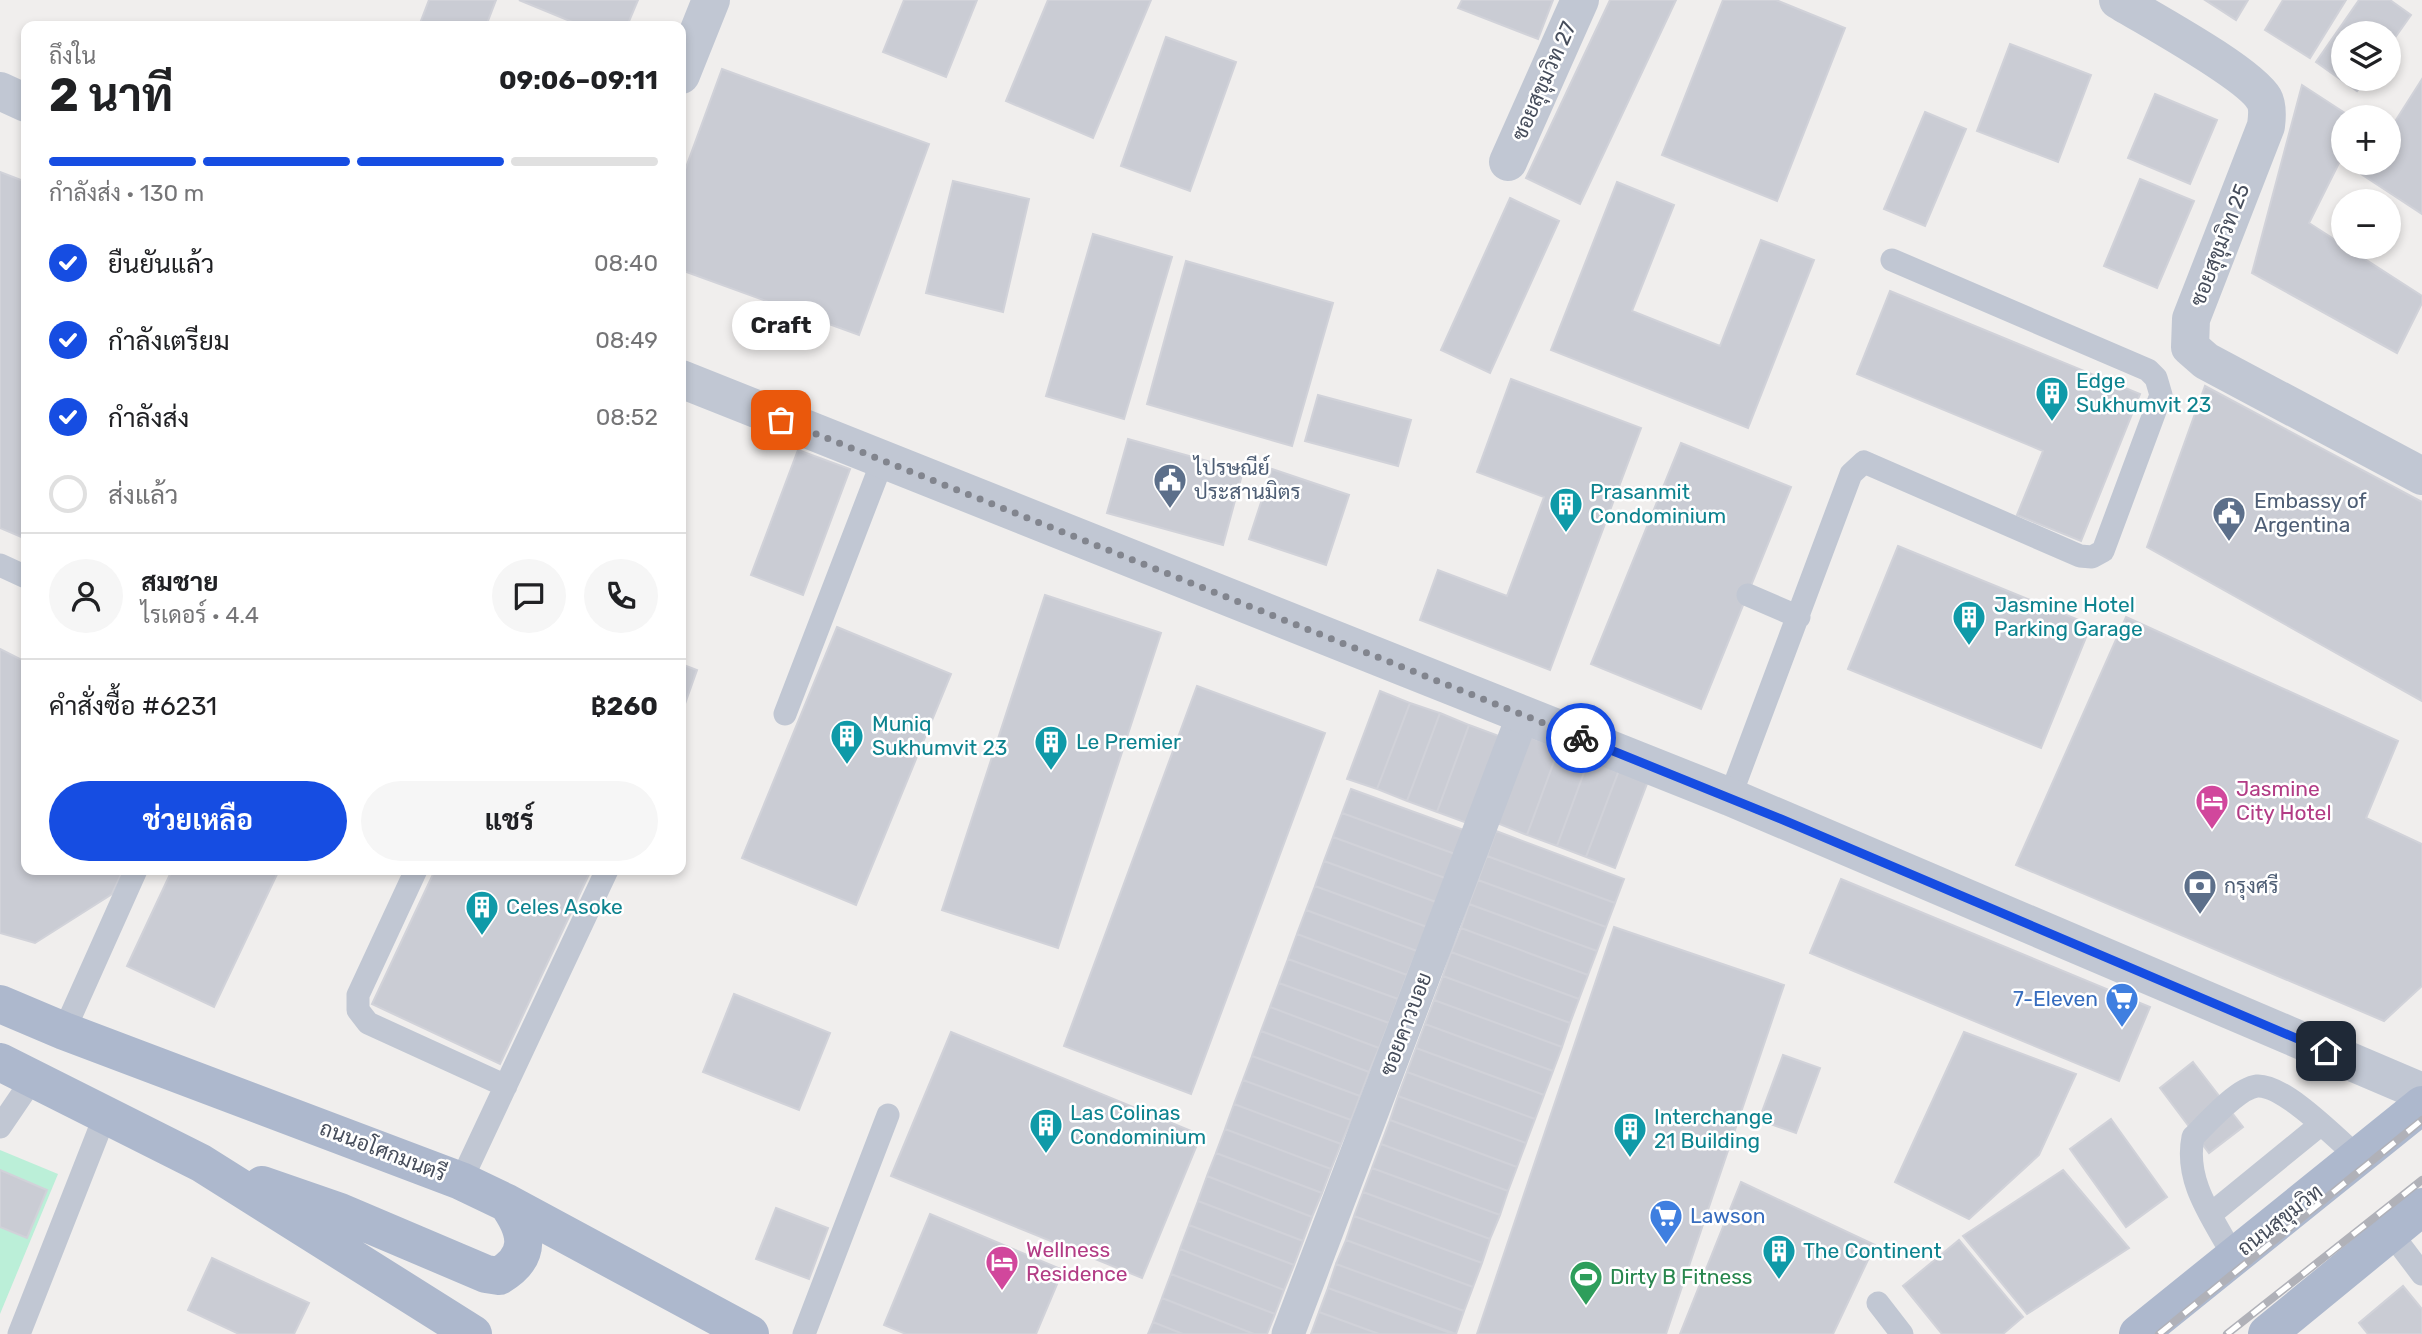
<!DOCTYPE html>
<html lang="th">
<head>
<meta charset="utf-8">
<style>
  body { margin:0; font-family:Rubik,Sarabun,sans-serif; background:#f6f6f6; color:#202124; height:100vh; display:flex; flex-direction:column; font-size:26px; white-space:nowrap }
  * { box-sizing:border-box; margin:0 }
  p { font-size:23px; color:#757577 }
  .icon { flex:none; width:38px; height:38px; fill:none; stroke:currentColor; stroke-width:2; stroke-linecap:round; stroke-linejoin:round }
  .map { position:relative; flex:1; overflow:hidden }
  .drawer { position:absolute; left:21px; top:21px; width:665px; height:854px; display:flex; flex-direction:column; background:#fff; border-radius:14px; box-shadow:0 4px 10px #0003 }
  .drawer>* { flex:none }
  .buttons { position:absolute; left:2331px; top:21px; display:grid; gap:14px }
  .buttons a { display:grid; place-items:center; width:70px; height:70px; border-radius:50%; background:#fff; box-shadow:0 4px 10px #0003; font-size:35px }
  .pin { position:absolute; display:grid; place-items:center; width:60px; height:60px; color:#fff; margin:-30px; border-radius:14px; box-shadow:0 4px 10px #0006 }
  .courier { position:absolute; display:grid; place-items:center; width:70px; height:70px; margin:-35px; border:5px solid #164de2; border-radius:50%; background:#fff; color:#222; box-shadow:0 2px 9px #0007 }
  .bubble { position:absolute; height:49px; border-radius:24px; background:#fff; box-shadow:0 4px 10px #0003; font-size:23px; font-weight:700; line-height:49px; text-align:center }
  .summary em { font-style:normal; font-weight:700 }
  .summary div { display:flex; flex-direction:column-reverse }
  .summary { display:flex; align-items:center; justify-content:space-between; height:119px; padding:0 28px }
  h1 { font-size:46px; font-weight:700; line-height:52px }
  .bar { display:grid; grid-template-columns:repeat(4,1fr); gap:10px 7px; align-content:center; height:84px; padding:0 28px }
  .bar i { height:9px; border-radius:5px; background:#e0e0e0 }
  .bar .selected { background:#164de2 }
  .bar p { grid-column:span 4 }
  .line { display:flex; align-items:center; gap:18px; padding:0 28px; border-top:2px solid #e0e0e0 }
  .line div { flex:1 }
  .round { display:grid; place-items:center; flex:none; width:74px; height:74px; border-radius:37px; background:#f6f6f6 }
  ol { padding:0 28px; list-style:none }
  li { display:flex; align-items:center; gap:21px; height:77px }
  li p { margin-inline-start:auto }
  li .icon { padding:7px; border-radius:50%; background:#164de2; color:#fff; stroke-width:4 }
  li:last-child { color:#757577 }
  li i { width:38px; height:38px; border:4px solid #e0e0e0; border-radius:50% }
  .primary-button { display:flex; gap:14px; margin-top:auto; padding:14px 28px }
  .primary-button a { flex:1; height:80px; border-radius:42px; background:#164de2; color:#fff; font-size:28px; font-weight:700; line-height:80px; text-align:center }
  .primary-button a+a { background:#f6f6f6; color:#202124 }
  .map>svg:first-child { display:block }
  .green { fill:#bbefd8 }
  .building { fill:#caccd4; stroke:#d1d2d9; stroke-width:2 }
  .lines { fill:none; stroke-linecap:round; stroke-linejoin:round }
  .service { stroke:#c1c7d3; stroke-width:23 }
  .pedestrian { stroke:#c1c7d3; stroke-width:33 }
  .minor { stroke:#c1c7d3; stroke-width:38 }
  .primary { stroke:#adb8cd; stroke-width:38 }
  .rail-casing { stroke:#b0b1b8; stroke-width:8 }
  .rail { stroke:#fff; stroke-width:5; stroke-dasharray:16; stroke-linecap:butt }
  .done { stroke:#82858e; stroke-width:7; stroke-dasharray:0 12.6 }
  .route { stroke:#164de2; stroke-width:9 }
  .labels { text-anchor:middle; stroke-width:5; stroke-linejoin:round; paint-order:stroke }
  .street-label { font-size:21px; fill:#464d5b; stroke:#fff }
  .culture-label { font-size:21px; fill:#0d838f; stroke:#fff; text-anchor:start }
  .service-label { font-size:21px; fill:#4e5e75; stroke:#fff; text-anchor:start }
  .hotel-label { font-size:21px; fill:#b23c85; stroke:#fff; text-anchor:start }
  .shop-label { font-size:21px; fill:#366cbe; stroke:#fff; text-anchor:end }
  .leisure-label { font-size:21px; fill:#27864d; stroke:#fff; text-anchor:start }
</style>
</head>
<body>
<div class="map">
<svg width="2422" height="1334" viewBox="0 0 2422 1334">
  <rect width="100%" height="100%" fill="#f0eeed"/>
  <path class="green" d="M0,1150L58,1174L0,1314Z"/>
  <path class="building" d="M429,0H496L486,26H419Z
    M519,0H638L627,26H582Z
    M904,0H977L946,77L883,52Z
    M1048,0H1151L1093,138L1006,101Z
    M1462,0H1553L1538,39L1458,8Z
    M1610,0H1676L1580,204L1526,178Z
    M1723,0H1776L1845,28L1777,201L1662,155Z
    M2205,0H2248L2236,20Z
    M2283,0H2346L2310,58L2265,30Z
    M2359,0H2390L2411,15L2389,46V33H2343V79H2366L2357,91L2316,62Z
    M1166,37L1236,62L1190,191L1121,166Z
    M2010,44L2091,75L2058,162L1977,131Z
    M722,69L929,144L859,335L681,270V181Z
    M2422,79V214L2361,174L2368,163H2389V131Z
    M2302,85L2351,117H2343V155L2309,223L2422,296V303L2397,353L2252,273Z
    M2155,94L2217,120L2190,184L2128,158Z
    M1925,112L1966,129L1925,226L1884,209Z
    M0,172L26,182V539L0,528Z
    M2140,179L2194,201L2157,288L2104,266Z
    M953,181L1029,199L1003,312L926,293Z
    M1617,182L1674,205L1632,311L1720,346L1761,240L1814,260L1748,428L1551,350Z
    M1510,198L1559,221L1490,373L1441,350Z
    M1093,234L1172,257L1124,419L1046,396Z
    M1186,261L1333,303L1292,446L1147,404Z
    M1890,291L2140,394L2081,541L2017,515L2043,451L1857,374Z
    M1511,379L1641,428L1550,670L1420,620L1438,570L1507,596L1544,497L1477,472Z
    M2205,386L2422,502V701L2147,547Z
    M1318,395L1411,420L1398,466L1305,441Z
    M1128,439L1243,471L1223,545L1107,513Z
    M1681,443L1791,487L1701,709L1591,664Z
    M798,450L850,469L803,595L751,575Z
    M1272,469L1349,495L1326,565L1249,539Z
    M1898,546L2091,625L2041,748L1848,669Z
    M1045,595L1161,633L1058,948L942,910Z
    M2126,617L2398,741L2366,818L2422,844V986L2384,1021L2016,865Z
    M837,627L951,674L856,905L742,858Z
    M0,649L26,662V870H123L112,894L35,943L0,933Z
    M681,664L697,670L681,715Z
    M1197,686L1325,733L1191,1094L1064,1046Z
    M1380,691L1410,703L1377,789L1347,779Z
    M1410,703L1440,713L1407,801L1377,789Z
    M1440,713L1469,725L1437,812L1407,801Z
    M1469,725L1499,736L1467,823L1437,812Z
    M1530,737L1559,748L1527,835L1497,823Z
    M1559,748L1589,759L1557,846L1527,835Z
    M1589,759L1619,770L1586,857L1557,846Z
    M1619,770L1648,781L1615,868L1586,857Z
    M1351,789L1464,830L1455,854L1342,813Z
    M1342,813L1455,854L1445,878L1333,837Z
    M1496,831L1624,879L1615,903L1487,856Z
    M1333,837L1445,878L1436,902L1324,861Z
    M1487,856L1615,903L1606,927L1478,880Z
    M1324,861L1436,902L1427,927L1315,886Z
    M172,870H279L214,1007L127,966Z
    M435,870H591L500,1064L372,1004Z
    M1841,879L2150,1007L2119,1081L1810,953Z
    M1478,880L1606,927L1597,951L1469,904Z
    M1315,886L1427,927L1417,951L1306,910Z
    M1469,904L1597,951L1588,975L1461,928Z
    M1306,910L1417,951L1407,975L1297,934Z
    M1614,927L1784,985L1666,1334H1477Z
    M1461,928L1588,975L1579,999L1451,952Z
    M1297,934L1407,975L1398,999L1288,959Z
    M1451,952L1579,999L1570,1023L1443,976Z
    M1288,959L1398,999L1389,1023L1279,983Z
    M1443,976L1570,1023L1562,1047L1434,1000Z
    M1279,983L1389,1023L1379,1048L1270,1007Z
    M734,994L830,1033L799,1110L703,1072Z
    M1434,1000L1562,1047L1553,1071L1425,1024Z
    M1270,1007L1379,1048L1369,1072L1261,1031Z
    M1425,1024L1553,1071L1544,1095L1416,1048Z
    M1261,1031L1369,1072L1360,1096L1252,1056Z
    M951,1032L1201,1135L1142,1278L891,1176Z
    M1964,1032L2076,1074L2039,1155L1969,1219L1895,1182Z
    M1416,1048L1544,1095L1535,1119L1407,1072Z
    M1783,1055L1820,1068L1796,1133L1759,1120Z
    M1252,1056L1360,1096L1351,1120L1243,1080Z
    M2193,1062L2243,1127L2209,1153L2160,1088Z
    M1407,1072L1535,1119L1526,1143L1398,1096Z
    M1243,1080L1351,1120L1341,1144L1234,1104Z
    M1398,1096L1526,1143L1517,1167L1390,1120Z
    M1234,1104L1341,1144L1331,1169L1225,1129Z
    M2111,1119L2167,1197L2126,1227L2070,1149Z
    M1390,1120L1517,1167L1508,1191L1381,1144Z
    M1225,1129L1331,1169L1322,1193L1216,1153Z
    M1381,1144L1508,1191L1500,1215L1372,1168Z
    M1216,1153L1322,1193L1312,1217L1207,1176Z
    M1372,1168L1500,1215L1490,1239L1363,1192Z
    M0,1170L47,1190L27,1238L0,1227Z
    M2063,1170L2129,1248L2027,1314L1963,1236Z
    M1207,1176L1312,1217L1303,1241L1198,1201Z
    M1741,1182L1875,1245L1833,1334H1680Z
    M1363,1192L1490,1239L1482,1263L1354,1216Z
    M1198,1201L1303,1241L1294,1265L1189,1225Z
    M776,1208L828,1228L809,1279L756,1259Z
    M930,1214L1063,1270L1036,1334H906L884,1325Z
    M1354,1216L1482,1263L1473,1287L1346,1240Z
    M1189,1225L1294,1265L1284,1290L1180,1249Z
    M1346,1240L1473,1287L1464,1311L1336,1264Z
    M1959,1240L2023,1317L2003,1334H1942L1903,1286Z
    M1180,1249L1284,1290L1275,1314L1171,1274Z
    M212,1258L309,1303L294,1334H239L188,1310Z
    M1336,1264L1464,1311L1456,1334L1328,1288Z
    M1171,1274L1275,1314L1267,1334H1254L1162,1298Z
    M2403,1286L2422,1309V1334H2368L2359,1323Z
    M1328,1288L1453,1334H1379L1319,1312Z
    M1162,1298L1254,1334H1183L1153,1322Z
    M1319,1312L1379,1334H1311Z
    M1153,1322L1183,1334H1148Z"/>
  <g class="lines">
    <path class="service" d="M0,565L26,577
      M1748,595L1799,617
      M785,714L882,462
      M1730,797L1851,474L1864,462L2080,556L2092,557L2103,551L2161,395L2156,378L2148,370L1892,260
      M416,870L358,995V1010L368,1023L506,1086
      M64,1031L136,870
      M0,1127L34,1077
      M461,1181L607,870
      M2211,1214L2320,1125
      M2391,1233L2422,1274
      M2234,1257C2213,1218 2184,1182 2193,1137C2207,1123 2238,1088 2257,1086C2284,1084 2338,1140 2359,1158
      M1878,1303L1902,1334
      M19,1334L106,1113
      M804,1334L888,1115"/>
    <path class="pedestrian" d="M1288,1334L1523,715"/>
    <path class="minor" d="M2118,0C2149,19 2248,72 2264,99C2268,106 2267,118 2266,126L2191,319L2190,347L2206,361L2422,476
      M681,75L711,0
      M0,91L26,103
      M1508,162L1580,0
      M681,379L1730,797L2422,1092"/>
    <path class="primary" d="M0,1004L64,1031L461,1181L507,1203L750,1334
      M0,1062L201,1163L473,1334
      M262,1185L340,1212L486,1274L499,1276C533,1256 527,1231 507,1203
      M2138,1334L2422,1105
      M2267,1334L2422,1207"/>
    <defs>
      <path id="rail" d="M2159,1334L2422,1120
        M2227,1334L2422,1180"/>
    </defs>
    <use href="#rail" class="rail-casing"/>
    <use href="#rail" class="rail"/>
  </g>
  <g class="lines">
    <path class="done" d="M781,420L1581,738"/>
    <path class="route" d="M1581,738L1781,819L2326,1051"/>
  </g>
  <defs>
    <symbol id="building-pin" viewBox="-11 -11 22 30"><path d="M0 17L-7.5 6A9.5 9.5 0 1 1 7.5 6Z" fill="#0f9aa8" stroke="#fff"/><path d="M-4-6H4V6H1V3H-1V6H-4ZM-2.5-4.3h1.7v1.8h-1.7ZM.8-4.3h1.7v1.8H.8ZM-2.5-1h1.7V.8h-1.7ZM.8-1h1.7V.8H.8Z" fill="#fff"/></symbol>
    <symbol id="civic-pin" viewBox="-11 -11 22 30"><path d="M0 17L-7.5 6A9.5 9.5 0 1 1 7.5 6Z" fill="#5c6f8a" stroke="#fff"/><path d="M-.6-6.5H3V-4.5H.6V-3L4-1V1h2V6H-6V1h2V-1L-.6-3ZM-1.2 2.5V6h2.4V2.5Z" fill="#fff"/></symbol>
    <symbol id="hotel-pin" viewBox="-11 -11 22 30"><path d="M0 17L-7.5 6A9.5 9.5 0 1 1 7.5 6Z" fill="#d1479c" stroke="#fff"/><path d="M-6-4.5h1.5V1H6V5H4.5V3h-9V5H-6ZM-4 0a1.8 1.8 0 1 1 3.6 0ZM.5 0V-2.5h3Q6-2.5 6 0Z" fill="#fff"/></symbol>
    <symbol id="bank-pin" viewBox="-11 -11 22 30"><path d="M0 17L-7.5 6A9.5 9.5 0 1 1 7.5 6Z" fill="#5c6f8a" stroke="#fff"/><path d="M-6-4H6V4H-6ZM0-2.3a2.3 2.3 0 1 0 0 4.6a2.3 2.3 0 1 0 0-4.6Z" fill="#fff"/></symbol>
    <symbol id="supermarket-pin" viewBox="-11 -11 22 30"><path d="M0 17L-7.5 6A9.5 9.5 0 1 1 7.5 6Z" fill="#3f7fe0" stroke="#fff"/><path d="M-6-5.5h2.5l.6 2H6L4.5 2H-2.5L-4.4-4H-6ZM-1.5 3.2a1.3 1.3 0 1 0 .1 0ZM3 3.2a1.3 1.3 0 1 0 .1 0Z" fill="#fff"/></symbol>
    <symbol id="stadium-pin" viewBox="-11 -11 22 30"><path d="M0 17L-7.5 6A9.5 9.5 0 1 1 7.5 6Z" fill="#2e9e5b" stroke="#fff"/><path d="M0-5a6.5 5 0 1 0 0 10a6.5 5 0 1 0 0-10ZM-3.5-1.8h7v3.6h-7Z" fill="#fff"/></symbol>
  </defs>
  <g fill-rule="evenodd">
    <use href="#building-pin" x="2033" y="374" width="38" height="52"/>
    <use href="#civic-pin" x="1151" y="461" width="38" height="52"/>
    <use href="#building-pin" x="1547" y="485" width="38" height="52"/>
    <use href="#civic-pin" x="2210" y="494" width="38" height="52"/>
    <use href="#building-pin" x="1950" y="598" width="38" height="52"/>
    <use href="#building-pin" x="828" y="717" width="38" height="52"/>
    <use href="#building-pin" x="1032" y="723" width="38" height="52"/>
    <use href="#hotel-pin" x="2193" y="782" width="38" height="52"/>
    <use href="#bank-pin" x="2181" y="867" width="38" height="52"/>
    <use href="#building-pin" x="463" y="888" width="38" height="52"/>
    <use href="#supermarket-pin" x="2103" y="980" width="38" height="52"/>
    <use href="#building-pin" x="1027" y="1106" width="38" height="52"/>
    <use href="#building-pin" x="1611" y="1110" width="38" height="52"/>
    <use href="#supermarket-pin" x="1647" y="1197" width="38" height="52"/>
    <use href="#building-pin" x="1760" y="1232" width="38" height="52"/>
    <use href="#hotel-pin" x="983" y="1243" width="38" height="52"/>
    <use href="#stadium-pin" x="1567" y="1258" width="38" height="52"/>
  </g>
  <g class="labels">
    <g class="street-label">
      <text transform="translate(1544 81) rotate(-66)" y="7">ซอยสุขุมวิท 27</text>
      <text transform="translate(2220 245) rotate(-69)" y="7">ซอยสุขุมวิท 25</text>
      <text transform="translate(1406 1024) rotate(-69)" y="7">ซอยคาวบอย</text>
      <text transform="translate(383 1151) rotate(21)" y="7">ถนนอโศกมนตรี</text>
      <text transform="translate(2280 1220) rotate(-38)" y="7">ถนนสุขุมวิท</text>
    </g>
    <g class="culture-label">
      <text x="2076" y="388">Edge<tspan x="2076" dy="24">Sukhumvit 23</tspan></text>
      <text x="1590" y="499">Prasanmit<tspan x="1590" dy="24">Condominium</tspan></text>
      <text x="1994" y="612">Jasmine Hotel<tspan x="1994" dy="24">Parking Garage</tspan></text>
      <text x="872" y="731">Muniq<tspan x="872" dy="24">Sukhumvit 23</tspan></text>
      <text x="1076" y="749">Le Premier</text>
      <text x="506" y="914">Celes Asoke</text>
      <text x="1070" y="1120">Las Colinas<tspan x="1070" dy="24">Condominium</tspan></text>
      <text x="1654" y="1124">Interchange<tspan x="1654" dy="24">21 Building</tspan></text>
      <text x="1803" y="1258">The Continent</text>
    </g>
    <g class="service-label">
      <text x="1194" y="475">ไปรษณีย์<tspan x="1194" dy="24">ประสานมิตร</tspan></text>
      <text x="2254" y="508">Embassy of<tspan x="2254" dy="24">Argentina</tspan></text>
      <text x="2224" y="893">กรุงศรี</text>
    </g>
    <g class="hotel-label">
      <text x="2236" y="796">Jasmine<tspan x="2236" dy="24">City Hotel</tspan></text>
      <text x="1026" y="1257">Wellness<tspan x="1026" dy="24">Residence</tspan></text>
    </g>
    <g class="shop-label">
      <text x="2098" y="1006">7-Eleven</text>
      <text x="1690" y="1223" text-anchor="start">Lawson</text>
    </g>
    <g class="leisure-label">
      <text x="1610" y="1284">Dirty B Fitness</text>
    </g>
  </g>
</svg>
<div class="buttons">
<a><svg class="icon" aria-label="layers" viewBox="0 0 24 24"><path d="M12 4l9 5-9 5-9-5zM3 14l9 5 9-5"/></svg></a>
<a>+</a>
<a>−</a>
</div>
<div class="pin" style="left:781px;top:420px;background:#ea580c"><svg class="icon" aria-label="bag" viewBox="0 0 24 24"><path d="M5 8h14l-1 12H6zM9 8a3 3 0 0 1 6 0"/></svg></div>
<div class="pin" style="left:2326px;top:1051px;background:#1f2937"><svg class="icon" aria-label="home" viewBox="0 0 24 24"><path d="M3 11l9-7 9 7M6 9v11h12V9"/></svg></div>
<div class="courier" style="left:1581px;top:738px"><svg class="icon" aria-label="bike" viewBox="0 0 24 24"><circle cx="6" cy="16" r="4"/><circle cx="18" cy="16" r="4"/><path d="M6 16l4-8h5l3 8M10 8l3 8H6M13 5h3"/></svg></div>
<div class="bubble" style="left:732px;top:301px;width:98px">Craft</div>
<section class="drawer">
<div class="summary"><div><h1>2 นาที</h1><p>ถึงใน</p></div><em>09:06–09:11</em></div>
<div class="bar"><i class="selected"></i><i class="selected"></i><i class="selected"></i><i></i><p>กำลังส่ง · 130 m</p></div>
<ol>
<li><svg class="icon" aria-label="check" viewBox="0 0 24 24"><path d="M5 12l5 5 9-10"/></svg>ยืนยันแล้ว<p>08:40</p></li>
<li><svg class="icon" aria-label="check" viewBox="0 0 24 24"><path d="M5 12l5 5 9-10"/></svg>กำลังเตรียม<p>08:49</p></li>
<li><svg class="icon" aria-label="check" viewBox="0 0 24 24"><path d="M5 12l5 5 9-10"/></svg>กำลังส่ง<p>08:52</p></li>
<li><i></i>ส่งแล้ว</li>
</ol>
<div class="line" style="height:126px"><a class="round"><svg class="icon" aria-label="person" viewBox="0 0 24 24"><circle cx="12" cy="8" r="4"/><path d="M4 21q1-7 8-7t8 7"/></svg></a><div><b>สมชาย</b><p>ไรเดอร์ · 4.4</p></div><a class="round"><svg class="icon" aria-label="chat" viewBox="0 0 24 24"><path d="M4 5h16v11H9l-5 4z"/></svg></a><a class="round"><svg class="icon" aria-label="phone" viewBox="0 0 24 24"><path d="M5 4h4l2 5-3 2q2 4 5 5l2-3 5 2v4C11 20 4 13 5 4z"/></svg></a></div>
<div class="line" style="height:91px"><div>คำสั่งซื้อ #6231</div><b>฿260</b></div>
<div class="primary-button"><a>ช่วยเหลือ</a><a>แชร์</a></div>
</section>
</div>
</body>
</html>
